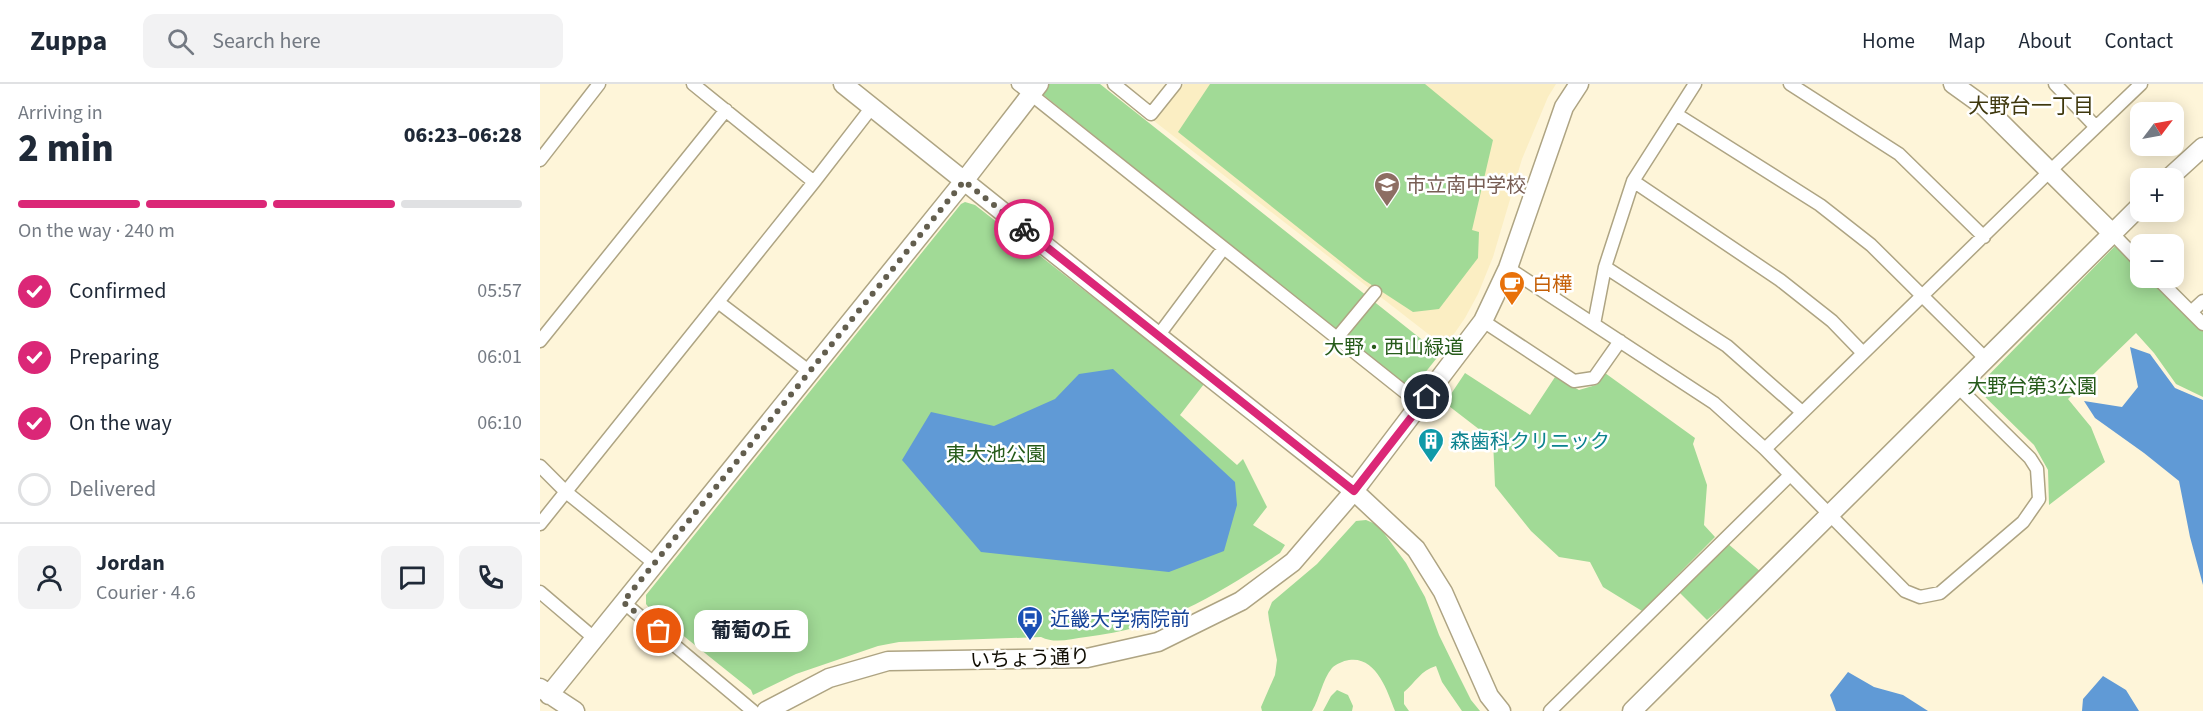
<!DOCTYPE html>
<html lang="en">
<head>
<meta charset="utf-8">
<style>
  body { margin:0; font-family:"Source Sans 3","Noto Sans JP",sans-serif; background:#f2f2f3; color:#1f2937; height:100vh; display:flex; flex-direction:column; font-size:22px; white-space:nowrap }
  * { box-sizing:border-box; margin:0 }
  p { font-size:20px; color:#747a83 }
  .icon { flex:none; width:33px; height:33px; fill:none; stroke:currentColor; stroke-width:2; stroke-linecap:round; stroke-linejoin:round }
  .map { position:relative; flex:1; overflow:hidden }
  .panel { display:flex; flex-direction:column; background:#fff; width:540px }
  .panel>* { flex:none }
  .needle { width:39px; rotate:58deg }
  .controls { position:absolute; left:1590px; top:18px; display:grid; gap:12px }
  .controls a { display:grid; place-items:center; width:54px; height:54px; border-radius:12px; background:#fff; box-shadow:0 3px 15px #0003; font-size:30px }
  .pin { position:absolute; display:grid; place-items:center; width:51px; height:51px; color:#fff; margin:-26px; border:3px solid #fff; border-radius:50%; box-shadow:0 2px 6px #0007 }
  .courier { position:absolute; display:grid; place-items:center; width:60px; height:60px; margin:-30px; border:4px solid #db2777; border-radius:50%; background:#fff; color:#222; box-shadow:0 2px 8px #0007 }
  .bubble { position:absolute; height:42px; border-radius:12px; background:#fff; box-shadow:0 3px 15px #0003; font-size:20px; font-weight:800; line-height:42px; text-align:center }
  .summary em { font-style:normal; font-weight:800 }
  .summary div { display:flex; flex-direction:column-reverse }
  .summary { display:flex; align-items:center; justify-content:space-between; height:102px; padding:0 18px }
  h1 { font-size:39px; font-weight:800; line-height:45px }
  .bar { display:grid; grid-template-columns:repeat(4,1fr); gap:9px 6px; align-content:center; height:72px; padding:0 18px }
  .bar i { height:8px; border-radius:4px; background:#e0e1e3 }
  .bar .selected { background:#db2777 }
  .bar p { grid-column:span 4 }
  .line { display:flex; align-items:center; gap:15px; padding:0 18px; border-top:2px solid #e0e1e3 }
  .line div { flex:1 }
  .round { display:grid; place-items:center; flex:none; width:63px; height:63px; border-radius:12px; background:#f2f2f3 }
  ol { padding:0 18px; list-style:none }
  li { display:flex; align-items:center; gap:18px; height:66px }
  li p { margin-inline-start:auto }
  li .icon { padding:6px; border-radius:50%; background:#db2777; color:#fff; stroke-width:4 }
  li:last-child { color:#747a83 }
  li i { width:33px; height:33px; border:3px solid #e0e1e3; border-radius:50% }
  header { display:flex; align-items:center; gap:36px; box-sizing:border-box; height:84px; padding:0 30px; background:#fff; border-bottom:2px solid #e0e1e3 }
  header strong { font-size:28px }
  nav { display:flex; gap:33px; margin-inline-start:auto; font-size:21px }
  .search { width:420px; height:54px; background:#f2f2f3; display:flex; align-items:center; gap:15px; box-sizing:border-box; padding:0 21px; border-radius:12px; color:#747a83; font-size:22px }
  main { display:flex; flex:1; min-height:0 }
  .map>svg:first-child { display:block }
  .built { fill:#fbeec3 }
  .green { fill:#a1da96 }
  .water { fill:#609ad6 }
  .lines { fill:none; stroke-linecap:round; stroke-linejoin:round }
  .street-casing { stroke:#aea483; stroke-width:15 }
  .secondary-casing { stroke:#aea483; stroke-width:21 }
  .street { stroke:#fff; stroke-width:12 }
  .secondary { stroke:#fff; stroke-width:18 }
  .done { stroke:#635e4e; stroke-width:6; stroke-dasharray:0 10.8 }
  .route { stroke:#db2777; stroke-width:8 }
  .labels { text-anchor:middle; stroke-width:5; stroke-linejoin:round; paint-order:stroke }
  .education-label { font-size:20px; fill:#785e54; stroke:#fff; text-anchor:start }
  .food-label { font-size:20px; fill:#c56008; stroke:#fff; text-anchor:start }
  .park-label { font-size:20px; fill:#265b1a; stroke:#fff }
  .culture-label { font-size:20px; fill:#0d838f; stroke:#fff; text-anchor:start }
  .transit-label { font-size:20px; fill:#164399; stroke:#fff; text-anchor:start }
  .street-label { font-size:20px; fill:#100d03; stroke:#fff }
  .neighbourhood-label { font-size:21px; fill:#3f380e; stroke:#fff }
</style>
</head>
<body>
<header>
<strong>Zuppa</strong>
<div class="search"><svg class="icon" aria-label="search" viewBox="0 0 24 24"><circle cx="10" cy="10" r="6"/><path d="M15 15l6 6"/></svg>Search here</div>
<nav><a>Home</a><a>Map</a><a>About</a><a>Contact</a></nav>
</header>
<main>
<section class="panel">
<div class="summary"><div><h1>2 min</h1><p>Arriving in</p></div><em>06:23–06:28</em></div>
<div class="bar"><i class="selected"></i><i class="selected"></i><i class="selected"></i><i></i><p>On the way · 240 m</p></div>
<ol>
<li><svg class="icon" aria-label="check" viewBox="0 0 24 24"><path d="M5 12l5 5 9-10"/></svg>Confirmed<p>05:57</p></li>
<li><svg class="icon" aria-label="check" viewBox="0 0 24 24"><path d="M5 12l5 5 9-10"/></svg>Preparing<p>06:01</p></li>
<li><svg class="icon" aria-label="check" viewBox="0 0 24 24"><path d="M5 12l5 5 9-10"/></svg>On the way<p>06:10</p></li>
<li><i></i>Delivered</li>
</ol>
<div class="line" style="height:108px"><a class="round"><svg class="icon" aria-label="person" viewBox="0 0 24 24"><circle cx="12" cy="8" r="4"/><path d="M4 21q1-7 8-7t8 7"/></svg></a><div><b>Jordan</b><p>Courier · 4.6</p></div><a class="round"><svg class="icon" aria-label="chat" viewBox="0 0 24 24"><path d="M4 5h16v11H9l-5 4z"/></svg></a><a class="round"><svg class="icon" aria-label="phone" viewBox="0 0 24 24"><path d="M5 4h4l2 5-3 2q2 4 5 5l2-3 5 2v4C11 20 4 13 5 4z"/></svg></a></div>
</section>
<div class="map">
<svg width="1663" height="627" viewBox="0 0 1663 627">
  <rect width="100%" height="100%" fill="#fef5d9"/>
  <path class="built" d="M644,0H1016L1008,13L982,75L953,173L938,210L925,234L905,263L614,37Z"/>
  <path class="green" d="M490,0H560L900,270L876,300L868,304Z
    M670,0H885L953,56L932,146L939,148L938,174L899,225L873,228L824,196L638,48Z
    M425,118L435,121L664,300L640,331L697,381L703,375L727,423L713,441L745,461L740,469C676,512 624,544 546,553C530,555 515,560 501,553L359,558L338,562L256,590L213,611L211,606L110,525L106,520V511L421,120Z
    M1577,160L1600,184V194H1610L1663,247V313L1636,300L1614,269L1596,249L1528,315L1551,343L1565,378L1509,421L1508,386L1494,361L1436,304Z
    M925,289L990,331L1015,293L1039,306L1056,301L1065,289L1155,354L1153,360L1167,401L1164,441L1175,453L1102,527L1063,503L1050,478L1019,473L991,447L955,402L953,356L905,319Z
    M826,436L838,441L866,479L885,513L899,551L918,590L931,616L940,627H922L902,598L896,582C881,586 875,599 864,608V620L869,627H855C847,606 836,572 809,576C803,577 796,580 792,584C782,596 780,614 772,627H722L721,623L735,591L737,576L729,536L728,528L732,518L777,480L816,437Z
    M1187,459L1221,488L1167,536L1138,507Z
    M797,606L808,611L813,622L812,627H783L791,612Z"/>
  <path class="water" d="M1590,263L1610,270L1635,304L1663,316V501L1650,453L1639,397L1604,369L1555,334L1544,317L1582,323L1598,303Z
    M573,285L695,398L697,421L684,467L629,488L441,468L362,376L391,328L454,342L515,315L539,290Z
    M1308,588L1334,603L1363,611L1388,627H1296L1290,611Z
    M1563,592L1586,606L1599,627H1542L1543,615Z"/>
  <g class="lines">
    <defs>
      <path id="street" d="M153,0L274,98
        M478,0L881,321
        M574,0L611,30L635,0
        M1250,0L1359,70L1444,153
        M1515,0L1556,43
        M1136,30L1280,121L1331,161L1447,276
        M0,76L59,0
        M1093,97L1240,196L1292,237L1322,268
        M1572,149L1600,178
        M1065,183L1187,262L1262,328
        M968,184L1174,319L1225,365L1365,507L1380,513L1400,509L1483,438L1499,415L1497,385L1490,374L1419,304
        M1617,194L1663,240
        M178,218L270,288
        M1651,228L1663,217
        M943,237L1034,297L1054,294L1080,257
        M1054,240L1065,183L1093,97L1155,0
        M618,252L683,165
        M796,255L835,208
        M0,257L186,26
        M1225,365L1509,88L1601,0
        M0,382L26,408L114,479
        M0,440L274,98L332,23
        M0,508L54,554
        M83,518L213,627
        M1010,627L1250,391"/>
      <path id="secondary" d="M303,0L618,252L814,407L876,465L903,508L949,612L961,627
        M1413,0L1445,23L1572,149
        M1629,94L1663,63
        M0,604L35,627
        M9,611L424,97L499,0
        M226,627L289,594L348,577L547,574L618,558L701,517L753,478L814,407L943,237L968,184L1024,23L1039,0
        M1092,627L1600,122"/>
    </defs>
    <use href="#street" class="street-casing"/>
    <use href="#secondary" class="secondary-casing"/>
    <use href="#street" class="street"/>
    <use href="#secondary" class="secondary"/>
  </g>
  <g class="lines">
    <path class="done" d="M119,547L83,518L424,97L484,145"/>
    <path class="route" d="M484,145L814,407L887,313"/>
  </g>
  <defs>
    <symbol id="school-pin" viewBox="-11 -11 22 30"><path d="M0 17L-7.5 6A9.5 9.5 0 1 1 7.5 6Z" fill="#8d6e63" stroke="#fff"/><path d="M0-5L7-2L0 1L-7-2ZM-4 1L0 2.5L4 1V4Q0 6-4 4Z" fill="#fff"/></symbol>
    <symbol id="cafe-pin" viewBox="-11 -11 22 30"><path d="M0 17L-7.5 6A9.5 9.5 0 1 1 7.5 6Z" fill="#e8710a" stroke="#fff"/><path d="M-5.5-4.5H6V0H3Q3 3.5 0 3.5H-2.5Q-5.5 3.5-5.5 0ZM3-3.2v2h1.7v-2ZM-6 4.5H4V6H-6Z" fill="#fff"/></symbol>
    <symbol id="building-pin" viewBox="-11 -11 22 30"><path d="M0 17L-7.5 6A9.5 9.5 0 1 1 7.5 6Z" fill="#0f9aa8" stroke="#fff"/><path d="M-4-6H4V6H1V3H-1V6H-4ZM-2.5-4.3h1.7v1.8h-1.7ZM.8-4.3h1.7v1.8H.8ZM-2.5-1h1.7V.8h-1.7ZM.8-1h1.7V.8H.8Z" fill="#fff"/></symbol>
    <symbol id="bus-pin" viewBox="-11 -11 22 30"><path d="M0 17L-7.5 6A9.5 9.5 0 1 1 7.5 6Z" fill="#1a4fb4" stroke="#fff"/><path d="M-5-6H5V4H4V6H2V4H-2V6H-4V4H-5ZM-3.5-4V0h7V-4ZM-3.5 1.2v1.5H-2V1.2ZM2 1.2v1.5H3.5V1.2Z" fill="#fff"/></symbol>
  </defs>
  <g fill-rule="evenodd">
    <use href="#school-pin" x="832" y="86" width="30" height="40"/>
    <use href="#cafe-pin" x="957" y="185" width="30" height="40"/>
    <use href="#building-pin" x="876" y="342" width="30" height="40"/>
    <use href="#bus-pin" x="475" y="520" width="30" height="40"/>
  </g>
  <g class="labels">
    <g class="education-label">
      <text x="866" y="108">市立南中学校</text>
    </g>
    <g class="food-label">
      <text x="992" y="207">白樺</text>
    </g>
    <g class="park-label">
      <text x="854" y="270">大野・西山緑道</text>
      <text x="1492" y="309">大野台第3公園</text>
      <text x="456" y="377">東大池公園</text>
    </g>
    <g class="culture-label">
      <text x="910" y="364">森歯科クリニック</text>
    </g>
    <g class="transit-label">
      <text x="510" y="542">近畿大学病院前</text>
    </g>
    <g class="street-label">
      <text transform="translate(490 574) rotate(-2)" y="7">いちょう通り</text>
    </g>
    <g class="neighbourhood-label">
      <text x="1491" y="29">大野台一丁目</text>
    </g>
  </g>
</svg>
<div class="controls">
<a><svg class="needle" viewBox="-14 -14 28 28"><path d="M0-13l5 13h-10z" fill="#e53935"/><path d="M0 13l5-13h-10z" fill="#747a83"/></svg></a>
<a>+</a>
<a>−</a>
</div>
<div class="pin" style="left:119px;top:547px;background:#ea580c"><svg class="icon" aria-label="bag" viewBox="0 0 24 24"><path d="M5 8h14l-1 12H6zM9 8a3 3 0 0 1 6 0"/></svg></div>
<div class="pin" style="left:887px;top:313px;background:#1f2937"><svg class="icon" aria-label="home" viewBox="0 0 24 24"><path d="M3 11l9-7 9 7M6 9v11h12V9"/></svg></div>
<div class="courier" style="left:484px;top:145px"><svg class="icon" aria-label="bike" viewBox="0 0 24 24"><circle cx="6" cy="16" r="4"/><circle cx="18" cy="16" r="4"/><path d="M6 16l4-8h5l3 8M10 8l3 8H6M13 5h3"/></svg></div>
<div class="bubble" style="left:154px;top:526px;width:114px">葡萄の丘</div>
</div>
</main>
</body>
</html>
